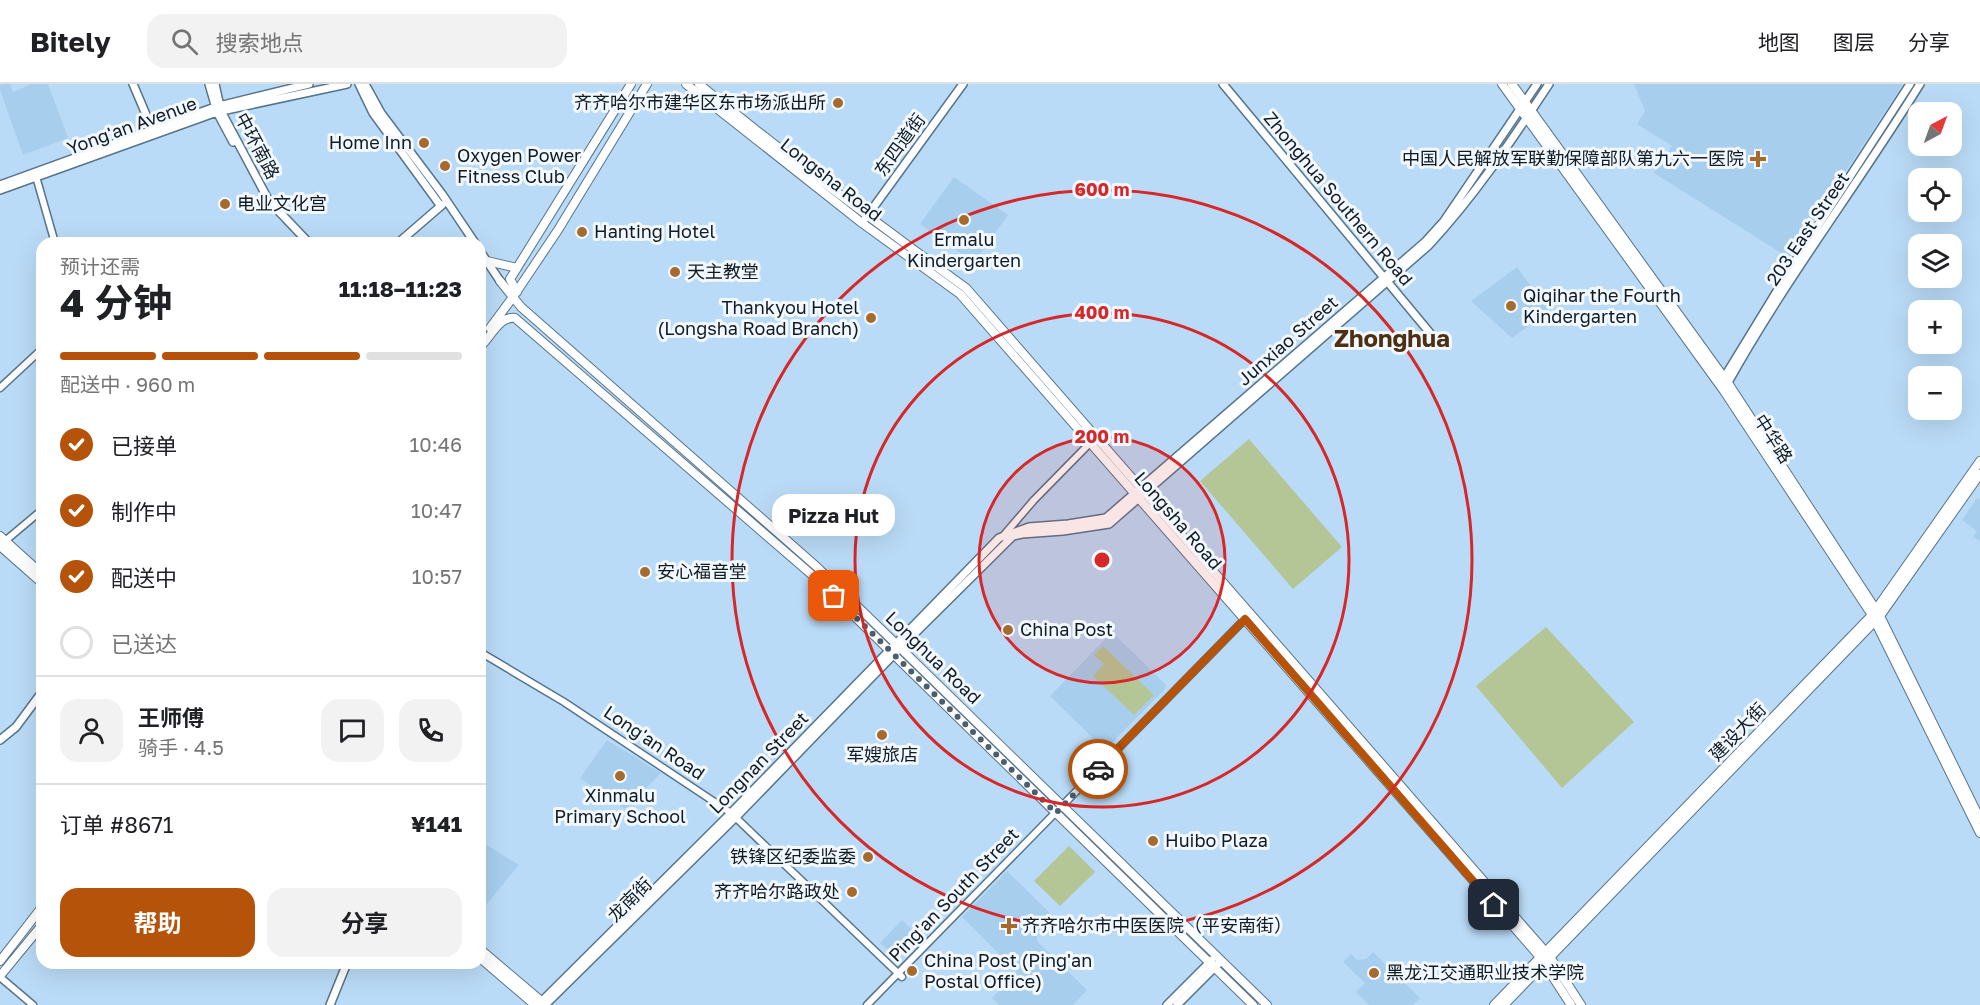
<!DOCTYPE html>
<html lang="zh">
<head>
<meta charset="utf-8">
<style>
  body { margin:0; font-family:"Golos Text","Noto Sans SC",sans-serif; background:#f2f2f2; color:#202124; height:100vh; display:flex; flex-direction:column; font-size:22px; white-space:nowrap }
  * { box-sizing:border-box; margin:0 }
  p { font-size:20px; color:#757577 }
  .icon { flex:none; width:33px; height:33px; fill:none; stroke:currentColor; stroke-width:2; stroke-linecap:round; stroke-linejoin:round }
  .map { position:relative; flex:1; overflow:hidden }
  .drawer { position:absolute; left:36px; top:153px; width:450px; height:732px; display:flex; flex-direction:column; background:#fff; border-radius:18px; box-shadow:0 6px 24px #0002 }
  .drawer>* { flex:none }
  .needle { width:39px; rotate:41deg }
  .fabs { position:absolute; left:1908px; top:18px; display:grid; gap:12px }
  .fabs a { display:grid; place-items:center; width:54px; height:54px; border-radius:12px; background:#fff; box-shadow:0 6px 24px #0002; font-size:30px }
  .pin { position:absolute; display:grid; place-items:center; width:51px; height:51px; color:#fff; margin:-26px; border-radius:12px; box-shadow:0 3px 9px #0006 }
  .courier { position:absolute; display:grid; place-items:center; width:60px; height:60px; margin:-30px; border:4px solid #b45309; border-radius:50%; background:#fff; color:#222; box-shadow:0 2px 8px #0007 }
  .bubble { position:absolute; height:42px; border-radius:18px; background:#fff; box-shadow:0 6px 24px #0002; font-size:20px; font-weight:700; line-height:42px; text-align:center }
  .overview em { font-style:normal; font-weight:700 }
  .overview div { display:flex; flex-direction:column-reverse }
  .overview { display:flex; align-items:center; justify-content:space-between; height:102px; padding:0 24px }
  h1 { font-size:39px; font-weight:700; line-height:45px }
  .bar { display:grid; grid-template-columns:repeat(4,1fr); gap:9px 6px; align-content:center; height:72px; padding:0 24px }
  .bar i { height:8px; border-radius:4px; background:#e0e0e0 }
  .bar .selected { background:#b45309 }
  .bar p { grid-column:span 4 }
  .line { display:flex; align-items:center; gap:15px; padding:0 24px; border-top:2px solid #e0e0e0 }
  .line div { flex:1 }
  .round { display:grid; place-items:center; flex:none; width:63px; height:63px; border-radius:18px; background:#f2f2f2 }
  ol { padding:0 24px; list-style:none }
  li { display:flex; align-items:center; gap:18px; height:66px }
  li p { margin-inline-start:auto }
  li .icon { padding:6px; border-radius:50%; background:#b45309; color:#fff; stroke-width:4 }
  li:last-child { color:#757577 }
  li i { width:33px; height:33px; border:3px solid #e0e0e0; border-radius:50% }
  .primary-button { display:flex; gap:12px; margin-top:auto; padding:12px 24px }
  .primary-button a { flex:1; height:69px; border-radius:18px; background:#b45309; color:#fff; font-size:24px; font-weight:700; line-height:69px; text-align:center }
  .primary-button a+a { background:#f2f2f2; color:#202124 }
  header { display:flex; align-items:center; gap:36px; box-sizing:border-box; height:84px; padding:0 30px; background:#fff; border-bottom:2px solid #e0e0e0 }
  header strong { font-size:28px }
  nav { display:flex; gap:33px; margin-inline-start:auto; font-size:21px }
  .search { width:420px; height:54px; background:#f2f2f2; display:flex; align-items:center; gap:15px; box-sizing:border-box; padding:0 21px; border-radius:18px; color:#757577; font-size:22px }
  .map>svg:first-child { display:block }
  .built { fill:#a8ceee }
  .green { fill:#b4c696 }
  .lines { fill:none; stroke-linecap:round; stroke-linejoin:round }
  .tertiary-casing { stroke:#56748c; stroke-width:9 }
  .secondary-casing { stroke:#56748c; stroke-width:10 }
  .primary-casing { stroke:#56748c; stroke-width:10 }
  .trunk-casing { stroke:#56748c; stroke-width:10 }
  .tertiary { stroke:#fff; stroke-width:6 }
  .secondary { stroke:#fff; stroke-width:7 }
  .primary { stroke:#fff; stroke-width:8 }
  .trunk { stroke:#fff; stroke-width:8 }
  .done { stroke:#4b5e6e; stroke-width:6; stroke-dasharray:0 10.8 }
  .route { stroke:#b45309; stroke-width:8 }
  .ring { fill:none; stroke:#d62828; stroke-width:3 }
  .poi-dot { fill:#a66b2c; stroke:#f2f8fe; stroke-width:2 }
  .labels { text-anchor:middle; stroke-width:6; stroke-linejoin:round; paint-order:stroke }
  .poi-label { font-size:18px; fill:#0f1b25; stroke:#f2f8fe; text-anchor:start }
  .street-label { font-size:18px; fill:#0f1b25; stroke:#f2f8fe }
  .district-label { font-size:24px; font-weight:bold; fill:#4d3012; stroke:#f2f8fe }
  .centre { fill:#d62828; stroke:#f2f8fe; stroke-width:3 }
  .ring-label { font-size:18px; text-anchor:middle; font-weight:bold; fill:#d62828; stroke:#f2f8fe; stroke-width:6; stroke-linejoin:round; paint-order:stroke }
</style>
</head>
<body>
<header>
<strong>Bitely</strong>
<div class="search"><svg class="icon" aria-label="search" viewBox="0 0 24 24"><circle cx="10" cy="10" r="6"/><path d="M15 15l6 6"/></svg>搜索地点</div>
<nav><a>地图</a><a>图层</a><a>分享</a></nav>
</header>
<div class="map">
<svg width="1980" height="921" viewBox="0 0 1980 921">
  <rect width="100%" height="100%" fill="#badbf7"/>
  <path class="built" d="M4,0H10L13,8L31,0H48L68,54L23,71L0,6V1Z
    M1634,0H1903L1789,174L1654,89L1672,62L1637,40L1645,27Z
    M954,93L1008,131L974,179L920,140Z
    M1517,183L1549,227L1512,254L1471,217Z
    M1977,414L1980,415V457L1973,453L1977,447L1962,436Z
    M1112,548L1166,601L1165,605L1105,666L1050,612Z
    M607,656L661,689L625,725L580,694Z
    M480,757L519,781L480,828Z
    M1007,787L1055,834L1037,853V857L1087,906L1073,921H999L992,914L1017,888L962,833Z
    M902,836L917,851L896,872L880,859Z
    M1373,868L1420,914L1413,921H1369L1356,908L1365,899L1343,878L1351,870L1357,876L1366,875Z"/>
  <path class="green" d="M1249,355L1342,463L1293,505L1200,397Z
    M1546,543L1634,638L1562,704L1476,602Z
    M1103,562L1154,611L1134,631L1093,592L1104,580L1094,571Z
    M1069,762L1095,788L1060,822L1034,797Z"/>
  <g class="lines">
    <defs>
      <path id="tertiary" d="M35,89L55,159
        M0,304L42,265
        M1004,451L1034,416L1090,359
        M5,457L42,426
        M480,568L564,618L731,729L902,893
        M0,893L33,921
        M867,921L1246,534"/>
      <path id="secondary" d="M133,0L153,47
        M209,0L217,28L233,58
        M215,0L221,27L269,117L309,159
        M359,0L373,29L440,121
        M365,0L381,29L442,110L475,159
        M1223,0L1430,249
        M0,101L215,23L309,0
        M0,106L217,28L347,0
        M865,135L963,0
        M398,159L442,121
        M480,167L500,197
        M1722,297L1799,171L1910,0
        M1726,302C1784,197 1857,102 1920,0
        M0,656L16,643L42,608
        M539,920L731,729L999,454L1029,443L1068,440L1106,434L1425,158L1444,137L1537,0
        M330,921L347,879
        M545,921L736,733L900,564L1013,452L1022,450L1063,447L1109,440L1428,162C1474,113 1512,56 1549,0
        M1167,921L1212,876
        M1177,921L1221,877"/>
      <path id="primary" d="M647,0L558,146L513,213L521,223L817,483L1267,921
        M686,0L862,139L960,210L1540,873L1571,921
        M699,0C785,71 875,138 966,204L1550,873L1581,921
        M487,177L517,184L631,0
        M517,208L510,195L517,184
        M490,244L513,213L500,197
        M480,263C491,253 499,232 515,234L811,490L1253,921
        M0,452L42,490
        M0,462L42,499
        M480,865L546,921
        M480,874L535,921
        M0,877L42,823
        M0,892L42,841
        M1494,921L1872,531L1724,307L1502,0
        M1504,921L1880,532L1728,299L1512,0"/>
      <path id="trunk" d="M1980,377L1872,531L1980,749
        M1980,390L1880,532L1980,735"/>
    </defs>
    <use href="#tertiary" class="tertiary-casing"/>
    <use href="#secondary" class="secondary-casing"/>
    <use href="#primary" class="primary-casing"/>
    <use href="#trunk" class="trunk-casing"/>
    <use href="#tertiary" class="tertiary"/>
    <use href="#secondary" class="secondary"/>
    <use href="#primary" class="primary"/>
    <use href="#trunk" class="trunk"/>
  </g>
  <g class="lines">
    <path class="done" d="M834,512L1056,729L1098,685"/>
    <path class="route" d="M1098,685L1245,535L1494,821"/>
  </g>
  <circle cx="1102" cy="476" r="123" fill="#d62828" fill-opacity=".12"/>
  <g class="ring">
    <circle cx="1102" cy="476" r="123"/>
    <circle cx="1102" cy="476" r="247"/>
    <circle cx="1102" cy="476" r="370"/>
  </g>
  <g class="poi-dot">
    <circle cx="838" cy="19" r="6"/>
    <circle cx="424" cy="59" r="6"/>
    <path d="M1755 66h6v6h6v6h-6v6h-6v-6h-6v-6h6z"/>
    <circle cx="445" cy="82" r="6"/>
    <circle cx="225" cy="120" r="6"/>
    <circle cx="964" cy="136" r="6"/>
    <circle cx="582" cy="148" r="6"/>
    <circle cx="675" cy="188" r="6"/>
    <circle cx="1511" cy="222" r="6"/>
    <circle cx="871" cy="234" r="6"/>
    <circle cx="645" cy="488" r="6"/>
    <circle cx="1008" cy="546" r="6"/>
    <circle cx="882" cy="651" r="6"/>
    <circle cx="620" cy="692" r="6"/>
    <circle cx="1153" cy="757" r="6"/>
    <circle cx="868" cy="773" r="6"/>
    <circle cx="852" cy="808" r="6"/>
    <path d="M1006 833h6v6h6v6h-6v6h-6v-6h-6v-6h6z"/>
    <circle cx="912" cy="887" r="6"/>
    <circle cx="1374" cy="889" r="6"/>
  </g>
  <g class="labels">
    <g class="poi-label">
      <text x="826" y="25" text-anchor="end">齐齐哈尔市建华区东市场派出所</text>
      <text x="412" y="65" text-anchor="end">Home Inn</text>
      <text x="457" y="78">Oxygen Power<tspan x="457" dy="21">Fitness Club</tspan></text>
      <text x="1744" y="81" text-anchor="end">中国人民解放军联勤保障部队第九六一医院</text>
      <text x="237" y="126">电业文化宫</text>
      <text x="594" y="154">Hanting Hotel</text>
      <text x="964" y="162" text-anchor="middle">Ermalu<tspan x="964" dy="21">Kindergarten</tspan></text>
      <text x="687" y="194">天主教堂</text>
      <text x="1523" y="218">Qiqihar the Fourth<tspan x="1523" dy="21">Kindergarten</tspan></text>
      <text x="859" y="230" text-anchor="end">Thankyou Hotel<tspan x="859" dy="21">(Longsha Road Branch)</tspan></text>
      <text x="657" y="494">安心福音堂</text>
      <text x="1020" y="552">China Post</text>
      <text x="882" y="677" text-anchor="middle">军嫂旅店</text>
      <text x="620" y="718" text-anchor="middle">Xinmalu<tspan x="620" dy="21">Primary School</tspan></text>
      <text x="1165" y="763">Huibo Plaza</text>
      <text x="856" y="779" text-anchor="end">铁锋区纪委监委</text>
      <text x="840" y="814" text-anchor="end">齐齐哈尔路政处</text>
      <text x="1022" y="848">齐齐哈尔市中医医院（平安南街）</text>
      <text x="924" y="883">China Post (Ping'an<tspan x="924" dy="21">Postal Office)</tspan></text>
      <text x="1386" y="895">黑龙江交通职业技术学院</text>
    </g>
    <g class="street-label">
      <text transform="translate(132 42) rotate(-20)" y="6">Yong'an Avenue</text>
      <text transform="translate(900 61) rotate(-54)" y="6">东四道街</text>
      <text transform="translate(257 62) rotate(62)" y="6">中环南路</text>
      <text transform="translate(831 96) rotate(38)" y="6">Longsha Road</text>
      <text transform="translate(1338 115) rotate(50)" y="6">Zhonghua Southern Road</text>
      <text transform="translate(1808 145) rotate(-56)" y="6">203 East Street</text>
      <text transform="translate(1288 257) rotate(-41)" y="6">Junxiao Street</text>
      <text transform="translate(1773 355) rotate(57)" y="6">中华路</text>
      <text transform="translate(1178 437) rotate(49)" y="6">Longsha Road</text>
      <text transform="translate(933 574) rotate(44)" y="6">Longhua Road</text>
      <text transform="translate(1738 648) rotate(-46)" y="6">建设大街</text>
      <text transform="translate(654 659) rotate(34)" y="6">Long'an Road</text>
      <text transform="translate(759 679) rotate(-46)" y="6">Longnan Street</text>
      <text transform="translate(954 811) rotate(-46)" y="6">Ping'an South Street</text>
      <text transform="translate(630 816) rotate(-45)" y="6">龙南街</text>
    </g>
    <g class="district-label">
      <text x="1392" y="263">Zhonghua</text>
    </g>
  </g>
  <circle cx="1102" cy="476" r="9" class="centre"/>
  <g class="ring-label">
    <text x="1102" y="112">600 m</text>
    <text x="1102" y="235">400 m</text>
    <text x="1102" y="359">200 m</text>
  </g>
</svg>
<div class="fabs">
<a><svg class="needle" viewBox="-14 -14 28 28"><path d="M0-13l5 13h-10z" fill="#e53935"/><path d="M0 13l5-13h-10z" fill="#757577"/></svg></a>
<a><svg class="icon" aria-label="locate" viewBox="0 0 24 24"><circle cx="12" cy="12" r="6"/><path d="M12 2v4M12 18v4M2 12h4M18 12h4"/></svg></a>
<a><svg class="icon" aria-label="layers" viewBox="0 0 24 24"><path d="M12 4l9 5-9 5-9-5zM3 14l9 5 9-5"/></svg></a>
<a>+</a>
<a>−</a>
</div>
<div class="pin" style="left:834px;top:512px;background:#ea580c"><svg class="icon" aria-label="bag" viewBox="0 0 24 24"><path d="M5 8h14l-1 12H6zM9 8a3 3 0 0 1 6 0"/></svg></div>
<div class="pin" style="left:1494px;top:821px;background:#1f2937"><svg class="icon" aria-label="home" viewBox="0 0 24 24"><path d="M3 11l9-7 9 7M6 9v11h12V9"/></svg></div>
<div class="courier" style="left:1098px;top:685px"><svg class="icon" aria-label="car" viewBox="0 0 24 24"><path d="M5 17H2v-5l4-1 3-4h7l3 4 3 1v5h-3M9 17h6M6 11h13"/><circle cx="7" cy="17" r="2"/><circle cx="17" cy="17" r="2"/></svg></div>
<div class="bubble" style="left:772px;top:410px;width:123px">Pizza Hut</div>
<section class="drawer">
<div class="overview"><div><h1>4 分钟</h1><p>预计还需</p></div><em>11:18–11:23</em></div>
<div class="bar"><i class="selected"></i><i class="selected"></i><i class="selected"></i><i></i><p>配送中 · 960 m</p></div>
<ol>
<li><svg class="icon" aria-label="check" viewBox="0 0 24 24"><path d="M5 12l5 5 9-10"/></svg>已接单<p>10:46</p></li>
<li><svg class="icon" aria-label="check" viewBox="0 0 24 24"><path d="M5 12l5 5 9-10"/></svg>制作中<p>10:47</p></li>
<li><svg class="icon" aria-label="check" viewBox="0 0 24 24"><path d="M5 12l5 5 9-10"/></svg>配送中<p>10:57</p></li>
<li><i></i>已送达</li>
</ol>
<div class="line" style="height:108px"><a class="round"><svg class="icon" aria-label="person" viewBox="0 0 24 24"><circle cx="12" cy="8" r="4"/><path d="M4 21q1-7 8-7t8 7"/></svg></a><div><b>王师傅</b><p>骑手 · 4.5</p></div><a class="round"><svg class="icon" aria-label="chat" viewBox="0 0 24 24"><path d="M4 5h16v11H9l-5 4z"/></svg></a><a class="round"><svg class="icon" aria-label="phone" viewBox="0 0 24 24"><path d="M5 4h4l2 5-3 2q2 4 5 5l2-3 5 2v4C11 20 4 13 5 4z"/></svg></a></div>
<div class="line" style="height:78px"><div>订单 #8671</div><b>¥141</b></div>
<div class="primary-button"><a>帮助</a><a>分享</a></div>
</section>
</div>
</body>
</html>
